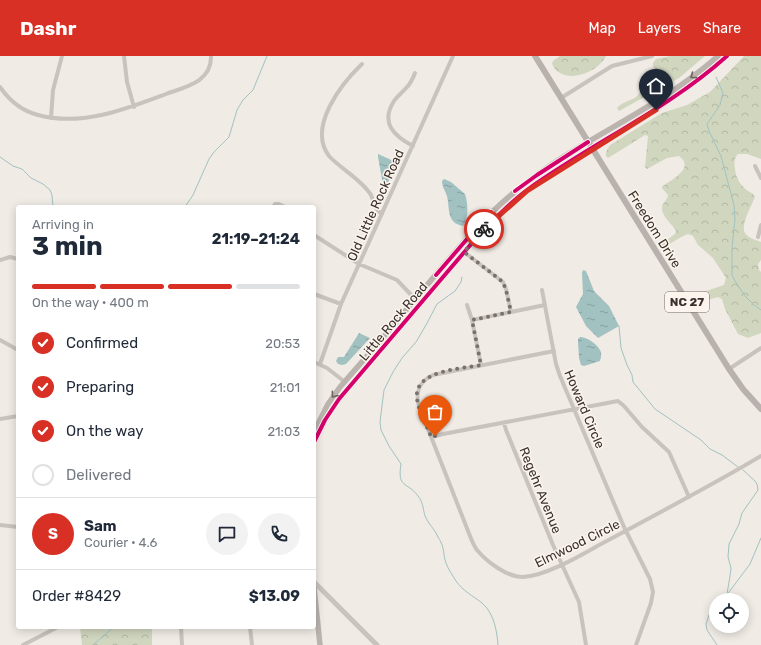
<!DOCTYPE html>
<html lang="en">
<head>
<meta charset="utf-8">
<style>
  body { margin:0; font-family:Rubik,sans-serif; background:#f2f2f3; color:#1f2937; height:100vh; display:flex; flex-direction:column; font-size:15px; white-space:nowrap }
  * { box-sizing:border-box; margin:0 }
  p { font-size:13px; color:#747a83 }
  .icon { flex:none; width:22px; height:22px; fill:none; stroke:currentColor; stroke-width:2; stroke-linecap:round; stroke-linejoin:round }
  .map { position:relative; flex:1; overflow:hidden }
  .drawer { position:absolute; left:16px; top:149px; width:300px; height:424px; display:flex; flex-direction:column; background:#fff; border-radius:4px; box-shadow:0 2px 10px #0003 }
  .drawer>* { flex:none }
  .buttons { position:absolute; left:709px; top:537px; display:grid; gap:8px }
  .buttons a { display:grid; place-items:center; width:40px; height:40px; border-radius:50%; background:#fff; box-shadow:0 2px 10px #0003; font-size:20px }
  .pin { position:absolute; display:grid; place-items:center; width:34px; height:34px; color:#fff; margin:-41px -17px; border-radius:50% 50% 50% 0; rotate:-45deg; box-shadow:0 0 4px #0007 }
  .pin .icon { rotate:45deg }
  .courier { position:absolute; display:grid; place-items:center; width:40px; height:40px; margin:-20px; border:3px solid #d93025; border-radius:50%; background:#fff; color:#222; box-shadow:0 1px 5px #0007 }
  .overview em { font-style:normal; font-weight:700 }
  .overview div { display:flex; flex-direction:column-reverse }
  .overview { display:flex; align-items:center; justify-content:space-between; height:68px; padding:0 16px }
  h1 { font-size:26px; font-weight:700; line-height:30px }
  .bar { display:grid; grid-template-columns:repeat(4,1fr); gap:6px 4px; align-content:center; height:48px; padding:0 16px }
  .bar i { height:5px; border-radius:3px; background:#e0e1e3 }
  .bar .selected { background:#d93025 }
  .bar p { grid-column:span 4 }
  .line { display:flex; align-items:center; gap:10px; padding:0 16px; border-top:1px solid #e0e1e3 }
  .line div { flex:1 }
  .round { display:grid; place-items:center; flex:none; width:42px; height:42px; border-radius:21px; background:#f2f2f3 }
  ol { padding:0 16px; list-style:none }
  li { display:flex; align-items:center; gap:12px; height:44px }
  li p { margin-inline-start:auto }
  li .icon { padding:4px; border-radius:50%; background:#d93025; color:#fff; stroke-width:4 }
  li:last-child { color:#747a83 }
  li i { width:22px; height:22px; border:2px solid #e0e1e3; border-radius:50% }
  header { display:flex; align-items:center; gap:24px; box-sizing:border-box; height:56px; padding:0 20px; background:#d93025; color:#fff }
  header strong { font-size:19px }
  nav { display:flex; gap:22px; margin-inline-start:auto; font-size:14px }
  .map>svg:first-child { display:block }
  .forest { fill:url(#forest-crowns) }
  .water { fill:url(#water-ripples) }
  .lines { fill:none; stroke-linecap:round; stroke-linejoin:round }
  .stream { stroke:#a1c2c1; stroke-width:1 }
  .minor { stroke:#c9c3be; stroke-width:4 }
  .tertiary { stroke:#c9c3be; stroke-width:5 }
  .secondary { stroke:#bab3ae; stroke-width:5.5 }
  .primary { stroke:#b8b1ad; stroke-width:6 }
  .cycleway-casing { stroke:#fbf5ee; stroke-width:6 }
  .cycleway { stroke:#d6006c; stroke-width:4 }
  .oneway { stroke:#6e645f }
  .done { stroke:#7a716c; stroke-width:4; stroke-dasharray:0 7.2 }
  .route { stroke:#d93025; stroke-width:5 }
  .labels { text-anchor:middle; stroke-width:3; stroke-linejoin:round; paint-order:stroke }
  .shield { fill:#fbf5ee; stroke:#756b66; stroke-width:1 }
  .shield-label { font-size:12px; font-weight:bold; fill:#3b302b }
  .street-label { font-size:13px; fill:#3b302b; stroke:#fbf5ee }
</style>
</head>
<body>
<header>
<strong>Dashr</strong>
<nav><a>Map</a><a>Layers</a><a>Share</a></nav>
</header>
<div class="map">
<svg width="761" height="589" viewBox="0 0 761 589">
  <defs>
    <pattern id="forest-crowns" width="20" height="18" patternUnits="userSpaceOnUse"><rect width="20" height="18" fill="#d1d6bf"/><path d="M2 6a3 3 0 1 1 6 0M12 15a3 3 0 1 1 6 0" fill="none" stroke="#b4b8a4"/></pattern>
    <pattern id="water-ripples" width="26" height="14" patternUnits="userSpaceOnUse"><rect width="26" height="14" fill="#a1c2c1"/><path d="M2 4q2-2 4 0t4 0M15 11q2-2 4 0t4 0" fill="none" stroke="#849e9d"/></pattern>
  </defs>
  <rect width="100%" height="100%" fill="#f0ebe5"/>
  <path class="forest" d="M560,0H606C597,18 562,30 552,8L553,5Z
    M671,0H705L679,22L619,55L617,52C622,46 630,45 636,41C639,39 639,36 642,34C652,29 669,23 653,11V7L656,3Z
    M744,0H761V103L747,98H738C734,102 734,107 735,113C736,122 740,129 748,135C751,137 753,137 755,141C752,149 740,169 745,177C748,182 756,184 761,186V204L758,208L759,214L761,216V277L748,282L738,278L725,253L722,243L718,241C706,244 701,248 691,240L724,229L726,222L713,202L698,189L693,180L688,178C678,181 670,190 660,191V189L675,178L676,175C672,167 658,158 663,148C665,145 667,144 668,139L662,132L663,130C673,123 695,112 679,100L667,102L647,113L645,111L648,80L645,79L608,102L606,100V96L610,89L662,57L687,49L710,36Z
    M80,571H152V589H82Z"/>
  <path class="water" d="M378,98L398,107L384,134L378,101Z
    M444,123L451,126L465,138C468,147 469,162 463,170C446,167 450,152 447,140C445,134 442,131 442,125Z
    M583,214L586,215L594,235L609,250L619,270L598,282L586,270L576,251L583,238L582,217Z
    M359,277L370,282L346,308L342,309L338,308L336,305L338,301H344Z
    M580,281C587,281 597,288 600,294C602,297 601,302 600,305L584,310L581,309L579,302L578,286V283Z"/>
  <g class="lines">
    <path class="stream" d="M716,21L723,37L720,49L707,68L709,75L721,100L734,149L735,163L732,192V219L735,225L745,240L753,248L761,254
      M0,101L13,110L22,113L31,122L43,128L50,134L52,139L53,151
      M185,151L193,139L209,103L214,96L229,81L237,54L243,44L253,34L267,0
      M462,221L461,226L455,235L437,248L426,269L416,286L402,302L393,316L384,334L380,366L381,374L389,390L401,408C397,433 407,425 418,440C423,446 423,453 425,460C428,468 435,473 438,481C440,484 442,488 443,492C444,497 444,502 446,507C448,513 453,520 456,525C463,535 473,540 482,547C494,557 497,575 498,589
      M619,270L621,292L627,309L632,319L633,326L655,353L701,384L710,393L722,399L738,411
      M727,538L730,520L731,512L728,501L729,488L739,468L742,457L758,434L757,428L755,425L743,414
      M723,544L750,508L761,482
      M716,551L709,559L706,568L707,574L717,589
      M93,589L114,571"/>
    <path class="minor" d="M124,0L127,26L134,51
      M362,8C342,27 307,71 329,100C341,113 362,124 371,139C374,146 375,154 382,158
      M0,31C9,44 22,55 38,59C82,71 126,53 166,38C185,31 212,26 211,0
      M561,42L612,10L652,0
      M51,62L53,34L62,0
      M413,90C394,80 380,67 394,45C398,39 403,36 407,31C411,27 413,22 415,17
      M755,110L761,122
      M273,151L275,148H279L285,151
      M314,179L359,208L397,224L415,243
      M758,181L761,169
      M464,196L503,226L506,233L511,256L545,249
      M0,204L10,201L18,203
      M542,234L556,308L560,320L624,471L650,523L653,536L651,547L636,589
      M314,238L341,248
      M467,249L472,264
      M0,284L18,294
      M554,295L433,319C420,325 415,336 419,350L470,480C472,485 474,490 477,494C487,506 507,521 523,521C546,520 581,499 601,488C655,459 709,431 761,400
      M314,306L327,312L345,326
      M320,308L341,248L453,0
      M481,309L472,264L511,256
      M729,313L761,292
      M0,363L18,360
      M504,367L506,374L553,489L579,546L586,589
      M431,381L443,378L618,345L624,350L642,371L669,396L689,441
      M0,469L18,471
      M181,571L182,589
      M250,571L252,589
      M23,589L58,571"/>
    <path class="tertiary" d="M314,526L377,589"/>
    <path class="secondary" d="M314,376L328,348L340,331C372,295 402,259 433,222C460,190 487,157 521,131C582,82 659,53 718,0
      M314,386L325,364L339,343L478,180C494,164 509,147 527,134C592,87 667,54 727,0
      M314,531L320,589"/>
    <path class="primary" d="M535,0L729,313L743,333L761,353"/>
    <defs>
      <path id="cycleway" d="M515,135L537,119L588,86
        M436,219L480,168L491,156
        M314,386L325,364L339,343L478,180C494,164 509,147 527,134C592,87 667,54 727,0"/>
    </defs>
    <use href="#cycleway" class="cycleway-casing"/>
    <use href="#cycleway" class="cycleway"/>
  </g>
  <defs><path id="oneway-chevron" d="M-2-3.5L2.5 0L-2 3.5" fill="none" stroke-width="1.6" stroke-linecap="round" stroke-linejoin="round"/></defs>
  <g class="oneway">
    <use href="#oneway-chevron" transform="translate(693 20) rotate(144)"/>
    <use href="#oneway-chevron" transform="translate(334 339) rotate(127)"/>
  </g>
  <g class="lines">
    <path class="done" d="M435,380L431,381C427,369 419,356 417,343C413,314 461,313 481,309L472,264L511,256L506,234L503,226L464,196L484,173"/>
    <path class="route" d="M484,173L527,135L656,54"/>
  </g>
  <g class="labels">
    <rect class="shield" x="665" y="236" width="44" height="20" rx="3"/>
    <g class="shield-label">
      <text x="687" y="250">NC 27</text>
    </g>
    <g class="street-label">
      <text transform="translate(375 149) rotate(-66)" y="5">Old Little Rock Road</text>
      <text transform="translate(655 173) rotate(58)" y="5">Freedom Drive</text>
      <text transform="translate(393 265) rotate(-50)" y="5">Little Rock Road</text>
      <text transform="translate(585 353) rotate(67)" y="5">Howard Circle</text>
      <text transform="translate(541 434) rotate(68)" y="5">Regehr Avenue</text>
      <text transform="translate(577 487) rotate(-26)" y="5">Elmwood Circle</text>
    </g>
  </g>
</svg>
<div class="buttons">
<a><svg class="icon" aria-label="locate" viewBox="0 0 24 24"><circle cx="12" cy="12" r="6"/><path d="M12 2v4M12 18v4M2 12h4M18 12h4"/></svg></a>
</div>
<div class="pin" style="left:435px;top:380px;background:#ea580c"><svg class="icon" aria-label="bag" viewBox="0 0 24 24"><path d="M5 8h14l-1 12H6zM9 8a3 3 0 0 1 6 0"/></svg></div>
<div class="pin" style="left:656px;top:54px;background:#1f2937"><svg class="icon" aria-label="home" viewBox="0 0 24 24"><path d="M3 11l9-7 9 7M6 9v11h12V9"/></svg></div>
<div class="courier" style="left:484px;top:173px"><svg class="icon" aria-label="bike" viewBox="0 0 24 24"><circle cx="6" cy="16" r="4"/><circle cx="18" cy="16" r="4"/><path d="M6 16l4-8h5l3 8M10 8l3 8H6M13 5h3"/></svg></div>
<section class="drawer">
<div class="overview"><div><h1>3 min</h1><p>Arriving in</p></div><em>21:19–21:24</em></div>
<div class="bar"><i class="selected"></i><i class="selected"></i><i class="selected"></i><i></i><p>On the way · 400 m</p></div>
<ol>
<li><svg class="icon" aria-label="check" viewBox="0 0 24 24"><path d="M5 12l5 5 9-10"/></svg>Confirmed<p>20:53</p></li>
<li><svg class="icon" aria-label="check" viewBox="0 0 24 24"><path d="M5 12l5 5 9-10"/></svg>Preparing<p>21:01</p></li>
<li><svg class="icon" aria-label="check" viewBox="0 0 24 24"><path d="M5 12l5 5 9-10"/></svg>On the way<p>21:03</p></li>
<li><i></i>Delivered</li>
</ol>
<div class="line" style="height:72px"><b class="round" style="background:#d93025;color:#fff">S</b><div><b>Sam</b><p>Courier · 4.6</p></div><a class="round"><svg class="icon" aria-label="chat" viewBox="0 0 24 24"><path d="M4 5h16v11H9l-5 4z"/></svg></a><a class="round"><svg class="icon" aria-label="phone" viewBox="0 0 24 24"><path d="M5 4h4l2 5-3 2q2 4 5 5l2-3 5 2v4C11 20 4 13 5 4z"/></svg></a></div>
<div class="line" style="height:52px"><div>Order #8429</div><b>$13.09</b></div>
</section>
</div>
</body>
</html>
